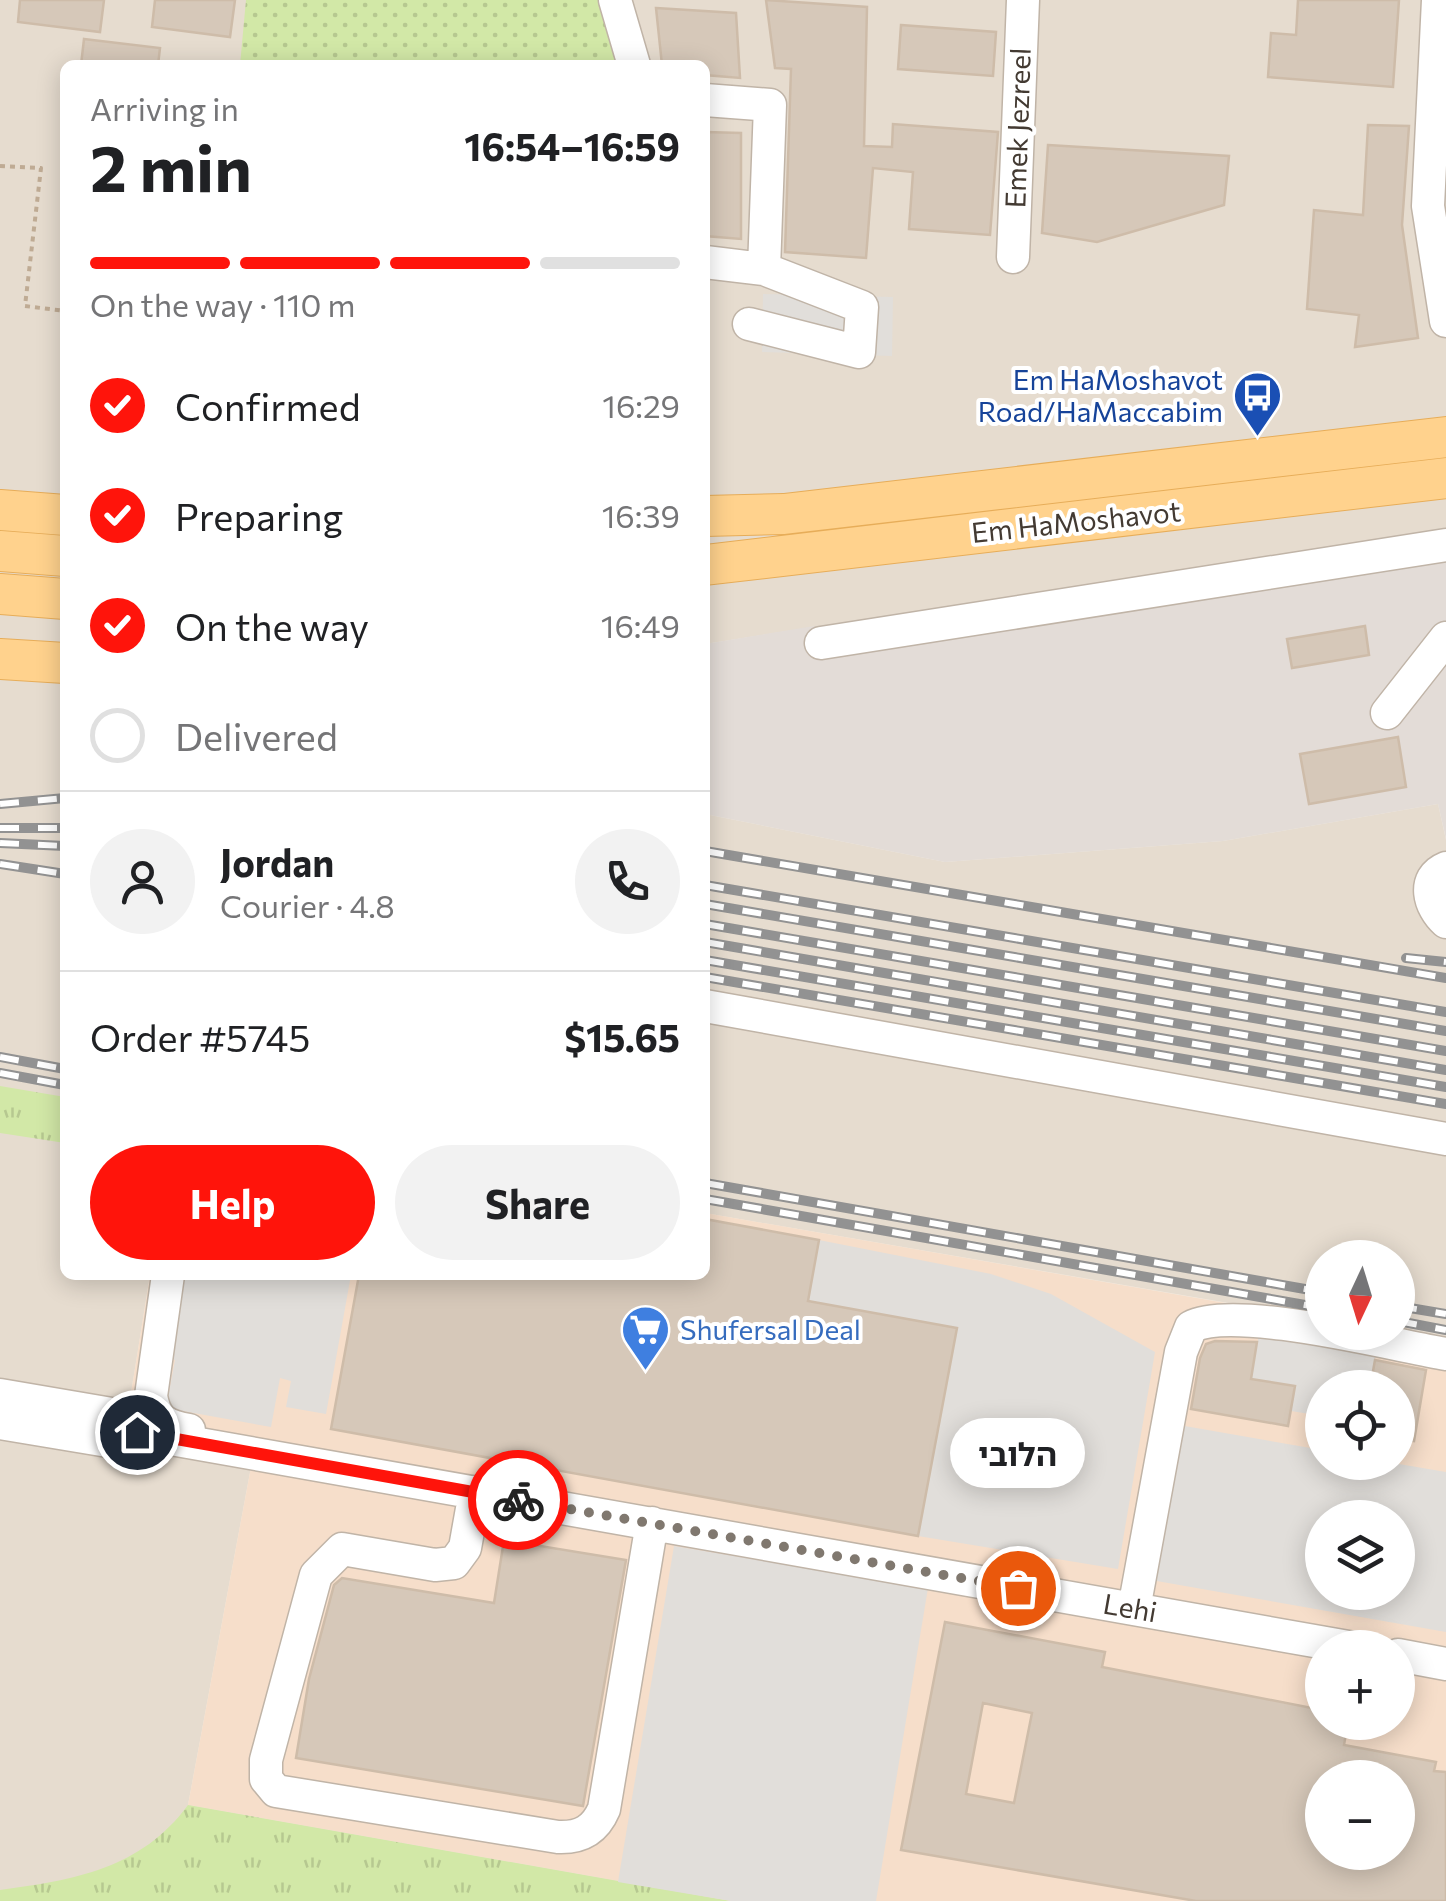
<!DOCTYPE html>
<html lang="en">
<head>
<meta charset="utf-8">
<style>
  body { margin:0; font-family:Commissioner,"Noto Sans Hebrew",sans-serif; background:#f2f2f2; color:#202124; height:100vh; display:flex; flex-direction:column; font-size:38px; white-space:nowrap }
  * { box-sizing:border-box; margin:0 }
  p { font-size:32px; color:#757577 }
  .icon { flex:none; width:55px; height:55px; fill:none; stroke:currentColor; stroke-width:2; stroke-linecap:round; stroke-linejoin:round }
  .map { position:relative; flex:1; overflow:hidden }
  .details { position:absolute; left:60px; top:60px; width:650px; height:1220px; display:flex; flex-direction:column; background:#fff; border-radius:15px; box-shadow:0 5px 25px #0003 }
  .details>* { flex:none }
  .needle { width:65px; rotate:184deg }
  .controls { position:absolute; left:1305px; top:1240px; display:grid; gap:20px }
  .controls a { display:grid; place-items:center; width:110px; height:110px; border-radius:50%; background:#fff; box-shadow:0 5px 25px #0003; font-size:50px }
  .pin { position:absolute; display:grid; place-items:center; width:85px; height:85px; color:#fff; margin:-42px; border:5px solid #fff; border-radius:50%; box-shadow:0 2px 10px #0007 }
  .courier { position:absolute; display:grid; place-items:center; width:100px; height:100px; margin:-50px; border:8px solid #ff140b; border-radius:50%; background:#fff; color:#222; box-shadow:0 2px 12px #0007 }
  .bubble { position:absolute; height:70px; border-radius:35px; background:#fff; box-shadow:0 5px 25px #0003; font-size:32px; font-weight:700; line-height:70px; text-align:center }
  .head em { font-style:normal; font-weight:700 }
  .head div { display:flex; flex-direction:column-reverse }
  .head { display:flex; align-items:center; justify-content:space-between; height:170px; padding:0 30px }
  h1 { font-size:65px; font-weight:700; line-height:75px }
  .bar { display:grid; grid-template-columns:repeat(4,1fr); gap:15px 10px; align-content:center; height:120px; padding:0 30px }
  .bar i { height:12px; border-radius:8px; background:#e0e0e0 }
  .bar .on { background:#ff140b }
  .bar p { grid-column:span 4 }
  .line { display:flex; align-items:center; gap:25px; padding:0 30px; border-top:2px solid #e0e0e0 }
  .line div { flex:1 }
  .round { display:grid; place-items:center; flex:none; width:105px; height:105px; border-radius:52px; background:#f2f2f2 }
  ol { padding:0 30px; list-style:none }
  li { display:flex; align-items:center; gap:30px; height:110px }
  li p { margin-inline-start:auto }
  li .icon { padding:10px; border-radius:50%; background:#ff140b; color:#fff; stroke-width:4 }
  li:last-child { color:#757577 }
  li i { width:55px; height:55px; border:5px solid #e0e0e0; border-radius:50% }
  .primary-button { display:flex; gap:20px; margin-top:auto; padding:20px 30px }
  .primary-button a { flex:1; height:115px; border-radius:60px; background:#ff140b; color:#fff; font-size:40px; font-weight:700; line-height:115px; text-align:center }
  .primary-button a+a { background:#f2f2f2; color:#202124 }
  .map>svg:first-child { display:block }
  .residential { fill:#e6dccf }
  .commercial { fill:#f6deca; fill-rule:evenodd }
  .industrial { fill:#e3dcd7 }
  .grass { fill:url(#grass-tufts) }
  .park { fill:url(#park-dots) }
  .parking { fill:#e1deda; fill-rule:evenodd }
  .building { fill:#d6c8b9; stroke:#cebca9; stroke-width:2.5; fill-rule:evenodd }
  .lines { fill:none; stroke-linecap:round; stroke-linejoin:round }
  .minor-casing { stroke:#c0b4a7; stroke-width:35 }
  .major-casing { stroke:#e7ad59; stroke-width:42 }
  .path { stroke:#bfab94; stroke-width:4; stroke-dasharray:5 5; stroke-linecap:butt }
  .minor { stroke:#fff; stroke-width:32 }
  .major { stroke:#ffd28d; stroke-width:40 }
  .rail-casing { stroke:#929292; stroke-width:10 }
  .rail { stroke:#fff; stroke-width:6; stroke-dasharray:19; stroke-linecap:butt }
  .done { stroke:#80786f; stroke-width:10; stroke-dasharray:0 18 }
  .route { stroke:#ff140b; stroke-width:12 }
  .labels { text-anchor:middle; stroke-width:8; stroke-linejoin:round; paint-order:stroke }
  .street-label { font-size:28px; fill:#433a32; stroke:#fff }
  .transit-label { font-size:28px; fill:#164399; stroke:#fff; text-anchor:end }
  .shop-label { font-size:28px; fill:#366cbe; stroke:#fff; text-anchor:start }
</style>
</head>
<body>
<div class="map">
<svg width="1446" height="1901" viewBox="0 0 1446 1901">
  <defs>
    <pattern id="grass-tufts" width="24" height="20" patternUnits="userSpaceOnUse" patternTransform="scale(2.5)"><rect width="24" height="20" fill="#d2e8a7"/><path d="M3 7l-1-3M5 7V3M7 7l1-3M15 17l-1-3M17 17v-4M19 17l1-3" fill="none" stroke="#b6c890"/></pattern>
    <pattern id="park-dots" width="8" height="8" patternUnits="userSpaceOnUse" patternTransform="scale(2.5)"><rect width="8" height="8" fill="#d2e8a7"/><path d="M2 2h.1M6 6h.1" fill="none" stroke="#b6c890" stroke-width="1.8" stroke-linecap="round"/></pattern>
  </defs>
  <rect width="100%" height="100%" fill="#f2ebe1"/>
  <path class="residential" d="M0,0H1446V557L1043,616L821,660L813,627L705,644V65H65V1275H150L127,1418L251,1467L188,1805L731,1901H0Z
    M1438,804L1446,840V1341L1398,1332V1258H1322V1319L705,1213V814L945,862L1223,841Z"/>
  <path class="commercial" d="M705,1213L1446,1341V1901H731L188,1805L251,1467L127,1418L150,1275H705ZM1322,1388H1398V1462H1322ZM1322,1518H1398V1592H1322ZM1322,1648H1398V1722H1322ZM1322,1778H1398V1852H1322Z"/>
  <path class="industrial" d="M1446,557V839L1438,804L1223,841L945,862L705,814V644L814,626L822,660L1043,616Z"/>
  <path class="grass" d="M0,1086L65,1097V1143L0,1133Z
    M188,1805L731,1901H0V1890C74,1880 141,1869 188,1805Z"/>
  <path class="park" d="M246,0H610L631,65H240Z"/>
  <path class="parking" d="M763,294L893,297L892,356L762,352Z
    M819,1240L991,1274L1051,1294L1155,1352L1118,1569L918,1536L956,1328L808,1301Z
    M176,1275H351L326,1414L286,1407L291,1381L280,1378L271,1427L166,1408L175,1360L161,1357Z
    M1259,1334L1376,1354L1370,1387L1322,1388V1416L1291,1411L1295,1386L1251,1379Z
    M1179,1425L1322,1450V1462L1393,1463L1446,1472V1632L1151,1580ZM1322,1518H1398V1592H1322Z
    M674,1546L928,1588L876,1901H731L618,1882Z"/>
  <path class="building" d="M20,0H104L100,32L18,22Z
    M155,0H235L230,37L152,27Z
    M766,0L867,7L864,146L892,147L893,124L998,132L990,235L909,229L913,172L873,168L866,258L785,252L791,69L775,68Z
    M1298,0H1399L1393,87L1268,77L1271,33L1296,35Z
    M656,8L736,13L740,78L705,75V65H662Z
    M901,25L996,32L993,76L898,69Z
    M84,39L160,48L158,65H81Z
    M1368,125L1409,126L1402,225L1418,338L1355,347L1359,315L1307,309L1314,210L1363,215Z
    M705,132L741,133V239L705,236Z
    M1048,145L1229,156L1224,205L1097,242L1042,233Z
    M1365,626L1369,655L1292,668L1287,639Z
    M1398,737L1406,787L1309,804L1300,754Z
    M705,1219L819,1240L808,1301L957,1328L918,1536L331,1429L359,1275H705Z
    M1215,1341L1257,1342L1251,1379L1295,1386L1288,1426L1191,1409L1200,1358L1206,1344Z
    M1375,1360L1426,1370L1414,1441L1398,1439V1388H1370Z
    M504,1540L626,1560L583,1806L296,1758L309,1679L334,1585L342,1578L494,1603Z
    M945,1622L1105,1652L1102,1667L1322,1710V1722H1348L1344,1745L1436,1762L1434,1771L1446,1772V1901H1196L901,1850ZM983,1703L1032,1713L1014,1803L966,1794ZM1322,1778H1398V1852H1322Z"/>
  <g class="lines">
    <defs>
      <path id="minor" d="M615,0L634,65
        M1438,0L1428,206L1446,321
        M705,100L770,105L764,269
        M1013,257L1023,0
        M705,262L764,269L862,307L859,352L749,324
        M821,643L1446,545
        M1387,713L1446,638
        M1446,868C1421,878 1429,907 1446,922
        M705,1006L1446,1139
        M168,1275L151,1396C155,1420 165,1426 189,1430
        M0,1395L135,1418L137,1433L132,1445L0,1423
        M137,1433L1354,1648
        M475,1492L465,1548L454,1563L435,1565L342,1549L316,1575L266,1760V1779L276,1791L558,1837C581,1838 595,1830 604,1809L652,1523
        M1134,1609L1181,1352L1191,1327C1233,1304 1393,1345 1446,1354
        M1398,1655L1446,1664"/>
      <path id="major" d="M0,510L65,515
        M705,516L784,514L1446,437
        M0,551L65,556
        M705,565L1446,478
        M0,594L65,599
        M0,659L65,663"/>
    </defs>
    <use href="#minor" class="minor-casing"/>
    <use href="#major" class="major-casing"/>
    <path class="path" d="M0,166L41,168L25,306L65,311"/>
    <use href="#minor" class="minor"/>
    <use href="#major" class="major"/>
    <defs>
      <path id="rail" d="M0,804L65,798
        M0,828H65
        M0,843L65,846
        M705,851L1446,978
        M0,864L65,874
        M705,885L1446,1012
        M705,904L1446,1031
        M705,924L1446,1051
        M705,942L1446,1070
        M1406,958L1446,962
        M705,960L1446,1087
        M705,977L1446,1104
        M0,1057L65,1069
        M0,1073L65,1085
        M705,1183L1322,1292
        M705,1199L1322,1308
        M1398,1306L1446,1314
        M1398,1321L1446,1330"/>
    </defs>
    <use href="#rail" class="rail-casing"/>
    <use href="#rail" class="rail"/>
  </g>
  <g class="lines">
    <path class="done" d="M518,1500L1018,1588"/>
    <path class="route" d="M137,1432L518,1500"/>
  </g>
  <defs>
    <symbol id="bus-pin" viewBox="-11 -11 22 30"><path d="M0 17L-7.5 6A9.5 9.5 0 1 1 7.5 6Z" fill="#1a4fb4" stroke="#fff"/><path d="M-5-6H5V4H4V6H2V4H-2V6H-4V4H-5ZM-3.5-4V0h7V-4ZM-3.5 1.2v1.5H-2V1.2ZM2 1.2v1.5H3.5V1.2Z" fill="#fff"/></symbol>
    <symbol id="supermarket-pin" viewBox="-11 -11 22 30"><path d="M0 17L-7.5 6A9.5 9.5 0 1 1 7.5 6Z" fill="#3f7fe0" stroke="#fff"/><path d="M-6-5.5h2.5l.6 2H6L4.5 2H-2.5L-4.4-4H-6ZM-1.5 3.2a1.3 1.3 0 1 0 .1 0ZM3 3.2a1.3 1.3 0 1 0 .1 0Z" fill="#fff"/></symbol>
  </defs>
  <g fill-rule="evenodd">
    <use href="#bus-pin" x="1230" y="368" width="55" height="75"/>
    <use href="#supermarket-pin" x="618" y="1302" width="55" height="75"/>
  </g>
  <g class="labels">
    <g class="street-label">
      <text transform="translate(1018 128) rotate(-88)" y="10">Emek Jezreel</text>
      <text transform="translate(1076 522) rotate(-6)" y="10">Em HaMoshavot</text>
      <text transform="translate(1130 1608) rotate(10)" y="10">Lehi</text>
    </g>
    <g class="transit-label">
      <text x="1223" y="390">Em HaMoshavot<tspan x="1223" dy="32">Road/HaMaccabim</tspan></text>
    </g>
    <g class="shop-label">
      <text x="680" y="1340">Shufersal Deal</text>
    </g>
  </g>
</svg>
<div class="controls">
<a><svg class="needle" viewBox="-14 -14 28 28"><path d="M0-13l5 13h-10z" fill="#e53935"/><path d="M0 13l5-13h-10z" fill="#757577"/></svg></a>
<a><svg class="icon" aria-label="locate" viewBox="0 0 24 24"><circle cx="12" cy="12" r="6"/><path d="M12 2v4M12 18v4M2 12h4M18 12h4"/></svg></a>
<a><svg class="icon" aria-label="layers" viewBox="0 0 24 24"><path d="M12 4l9 5-9 5-9-5zM3 14l9 5 9-5"/></svg></a>
<a>+</a>
<a>−</a>
</div>
<div class="pin" style="left:1018px;top:1588px;background:#ea580c"><svg class="icon" aria-label="bag" viewBox="0 0 24 24"><path d="M5 8h14l-1 12H6zM9 8a3 3 0 0 1 6 0"/></svg></div>
<div class="pin" style="left:137px;top:1432px;background:#1f2937"><svg class="icon" aria-label="home" viewBox="0 0 24 24"><path d="M3 11l9-7 9 7M6 9v11h12V9"/></svg></div>
<div class="courier" style="left:518px;top:1500px"><svg class="icon" aria-label="bike" viewBox="0 0 24 24"><circle cx="6" cy="16" r="4"/><circle cx="18" cy="16" r="4"/><path d="M6 16l4-8h5l3 8M10 8l3 8H6M13 5h3"/></svg></div>
<div class="bubble" style="left:950px;top:1418px;width:135px">הלובי</div>
<section class="details">
<div class="head"><div><h1>2 min</h1><p>Arriving in</p></div><em>16:54–16:59</em></div>
<div class="bar"><i class="on"></i><i class="on"></i><i class="on"></i><i></i><p>On the way · 110 m</p></div>
<ol>
<li><svg class="icon" aria-label="check" viewBox="0 0 24 24"><path d="M5 12l5 5 9-10"/></svg>Confirmed<p>16:29</p></li>
<li><svg class="icon" aria-label="check" viewBox="0 0 24 24"><path d="M5 12l5 5 9-10"/></svg>Preparing<p>16:39</p></li>
<li><svg class="icon" aria-label="check" viewBox="0 0 24 24"><path d="M5 12l5 5 9-10"/></svg>On the way<p>16:49</p></li>
<li><i></i>Delivered</li>
</ol>
<div class="line" style="height:180px"><a class="round"><svg class="icon" aria-label="person" viewBox="0 0 24 24"><circle cx="12" cy="8" r="4"/><path d="M4 21q1-7 8-7t8 7"/></svg></a><div><b>Jordan</b><p>Courier · 4.8</p></div><a class="round"><svg class="icon" aria-label="phone" viewBox="0 0 24 24"><path d="M5 4h4l2 5-3 2q2 4 5 5l2-3 5 2v4C11 20 4 13 5 4z"/></svg></a></div>
<div class="line" style="height:130px"><div>Order #5745</div><b>$15.65</b></div>
<div class="primary-button"><a>Help</a><a>Share</a></div>
</section>
</div>
</body>
</html>
